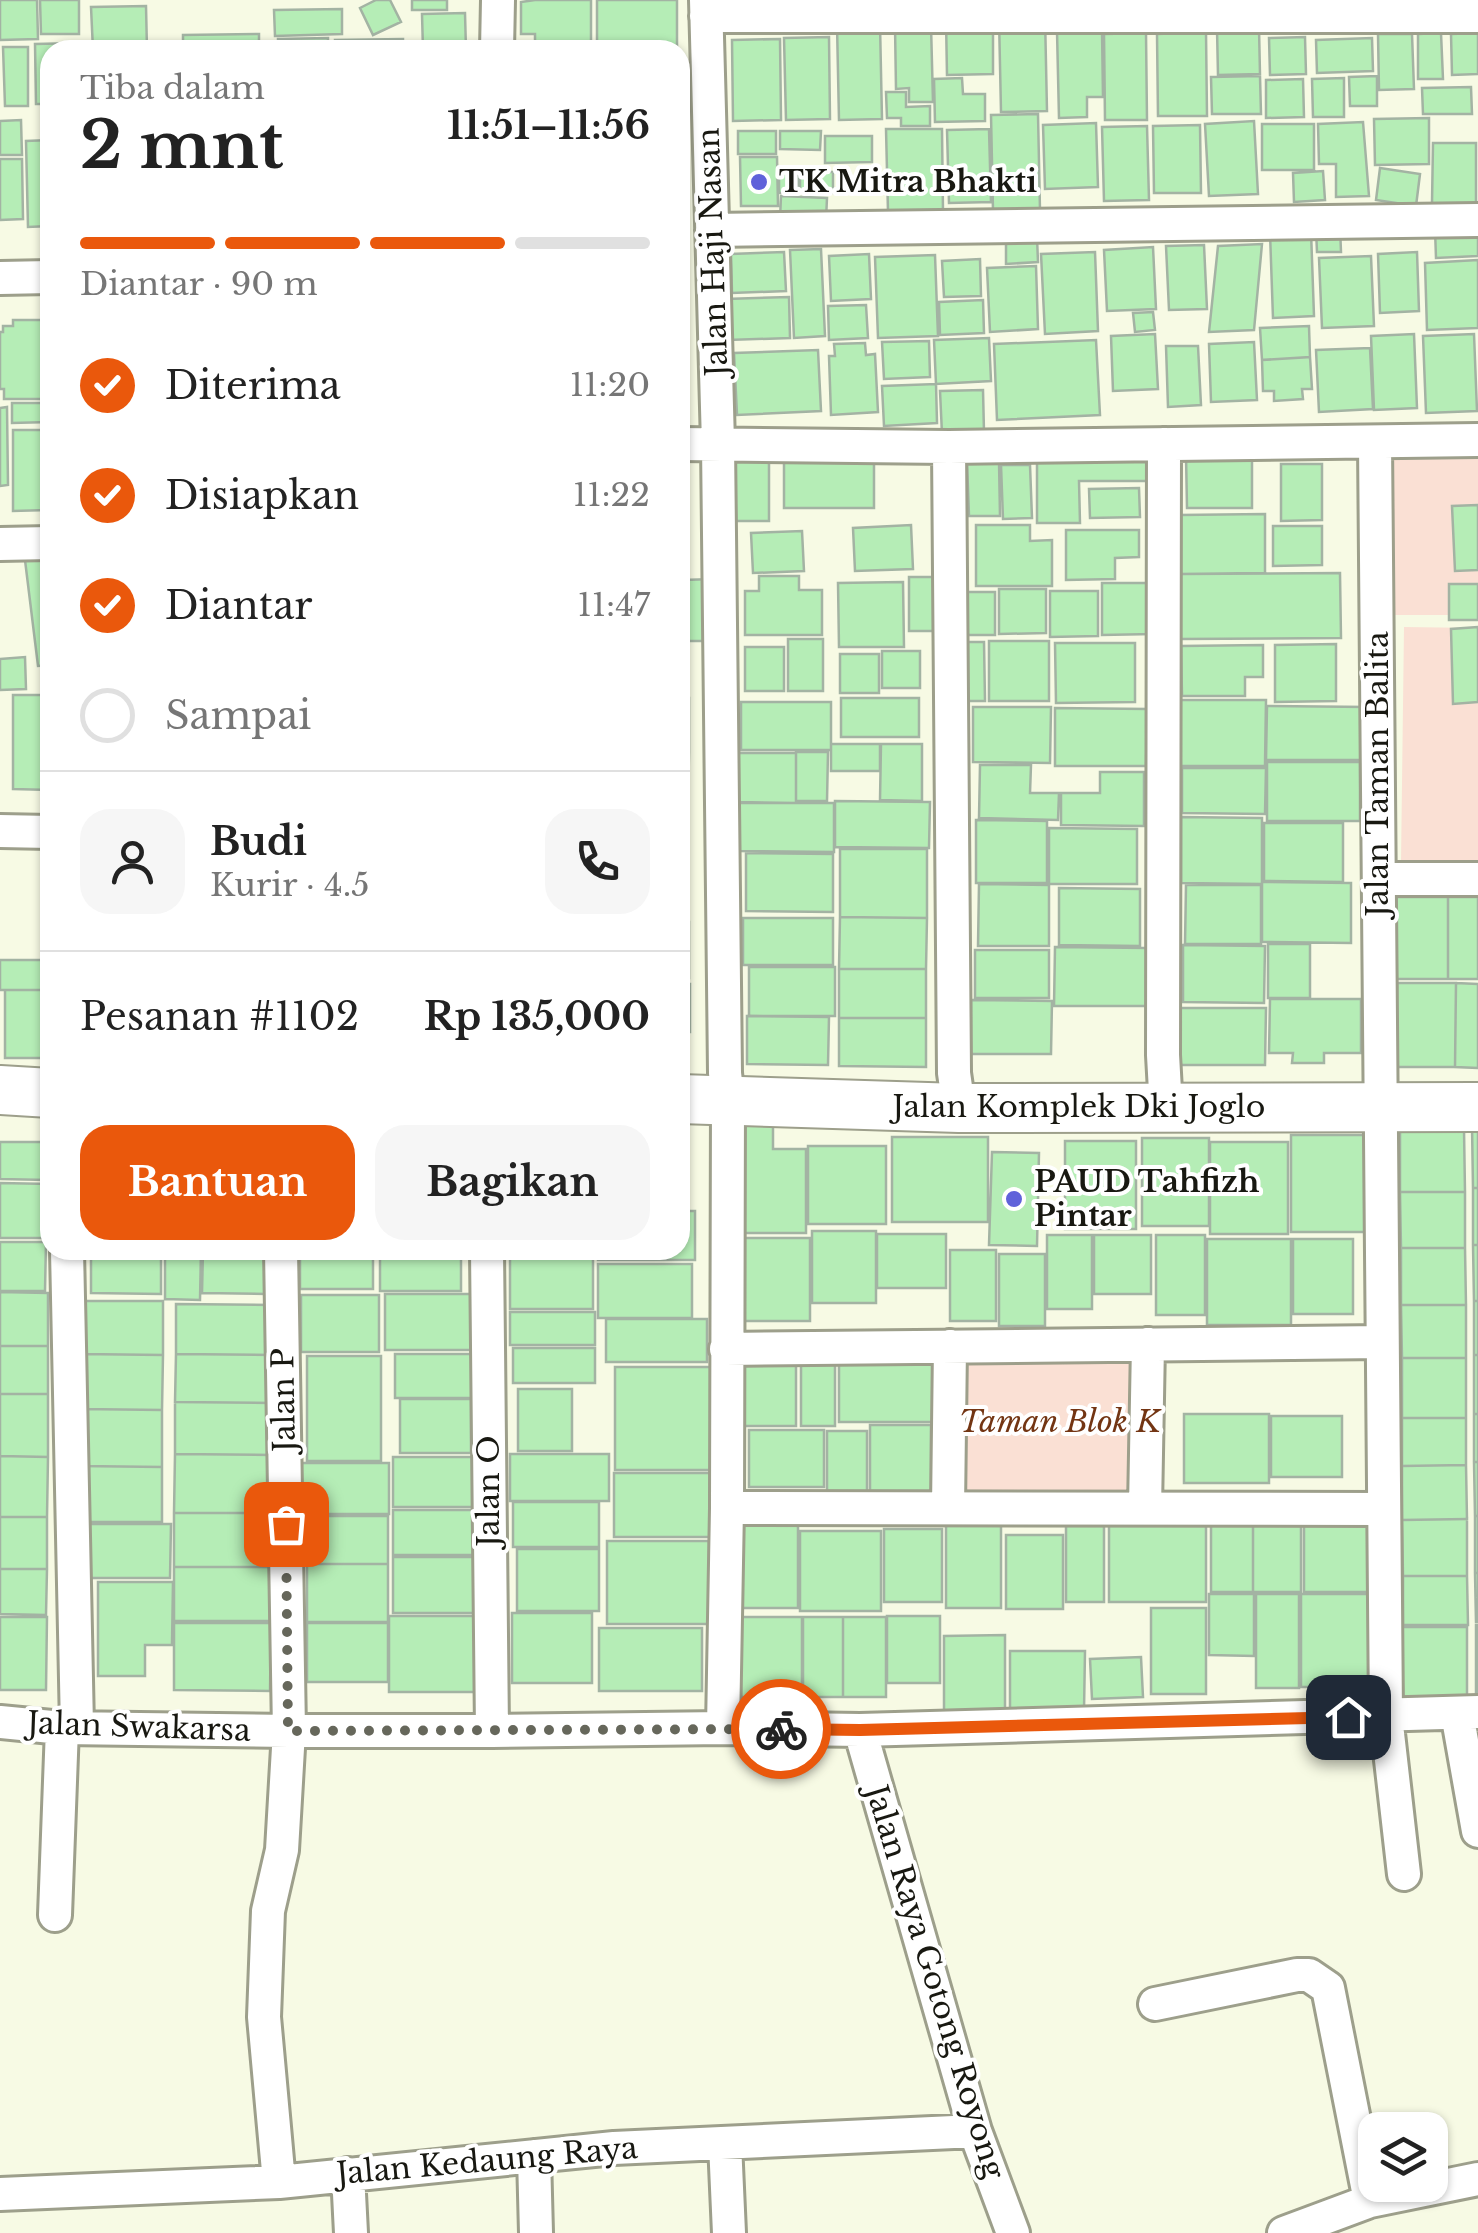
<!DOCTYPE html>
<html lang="id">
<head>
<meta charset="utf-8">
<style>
  body { margin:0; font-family:"Libre Baskerville",serif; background:#f6f6f6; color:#222; height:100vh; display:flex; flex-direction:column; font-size:38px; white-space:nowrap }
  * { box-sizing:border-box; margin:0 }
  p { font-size:32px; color:#767676 }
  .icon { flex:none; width:55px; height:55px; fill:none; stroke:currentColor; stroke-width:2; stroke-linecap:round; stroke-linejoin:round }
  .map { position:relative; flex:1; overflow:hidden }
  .drawer { position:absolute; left:40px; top:40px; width:650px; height:1220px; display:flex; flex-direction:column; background:#fff; border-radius:30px; box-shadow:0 2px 8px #0004 }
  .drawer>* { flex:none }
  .fabs { position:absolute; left:1358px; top:2112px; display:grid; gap:20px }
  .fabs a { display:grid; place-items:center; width:90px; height:90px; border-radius:20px; background:#fff; box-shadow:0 2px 8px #0004; font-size:50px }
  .pin { position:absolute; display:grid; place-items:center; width:85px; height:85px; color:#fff; margin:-42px; border-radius:20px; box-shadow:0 5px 15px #0006 }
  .courier { position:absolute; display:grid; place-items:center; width:100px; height:100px; margin:-50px; border:8px solid #ea580c; border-radius:50%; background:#fff; color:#222; box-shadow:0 2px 12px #0007 }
  .overview em { font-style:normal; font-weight:700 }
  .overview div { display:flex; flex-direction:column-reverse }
  .overview { display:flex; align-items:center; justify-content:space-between; height:170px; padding:0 40px }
  h1 { font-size:65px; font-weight:700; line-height:75px }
  .bar { display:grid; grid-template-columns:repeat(4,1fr); gap:15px 10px; align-content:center; height:120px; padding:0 40px }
  .bar i { height:12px; border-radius:8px; background:#e0e0e0 }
  .bar .on { background:#ea580c }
  .bar p { grid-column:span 4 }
  .line { display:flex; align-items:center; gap:25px; padding:0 40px; border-top:2px solid #e0e0e0 }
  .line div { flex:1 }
  .round { display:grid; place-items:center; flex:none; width:105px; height:105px; border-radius:30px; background:#f6f6f6 }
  ol { padding:0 40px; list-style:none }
  li { display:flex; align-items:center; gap:30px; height:110px }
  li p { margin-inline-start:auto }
  li .icon { padding:10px; border-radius:50%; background:#ea580c; color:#fff; stroke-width:4 }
  li:last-child { color:#767676 }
  li i { width:55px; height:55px; border:5px solid #e0e0e0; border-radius:50% }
  .primary-button { display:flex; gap:20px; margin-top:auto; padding:20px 40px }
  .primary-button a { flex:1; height:115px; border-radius:30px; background:#ea580c; color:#fff; font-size:40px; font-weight:700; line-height:115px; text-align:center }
  .primary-button a+a { background:#f6f6f6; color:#222 }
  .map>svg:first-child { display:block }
  .green { fill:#fae0d4 }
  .building { fill:#b5edb6; stroke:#a3b3a3; stroke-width:2.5 }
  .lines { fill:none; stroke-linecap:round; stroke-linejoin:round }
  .street-casing { stroke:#9d9f8b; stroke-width:38 }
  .secondary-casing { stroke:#9d9f8b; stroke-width:52 }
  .street { stroke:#fff; stroke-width:32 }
  .secondary { stroke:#fff; stroke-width:48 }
  .done { stroke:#66675b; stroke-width:10; stroke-dasharray:0 18 }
  .route { stroke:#ea580c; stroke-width:12 }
  .poi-dot { fill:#6062da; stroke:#fff; stroke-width:4 }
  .labels { text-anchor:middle; stroke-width:8; stroke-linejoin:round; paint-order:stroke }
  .poi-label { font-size:30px; font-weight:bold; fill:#181811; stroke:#fff; text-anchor:start }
  .street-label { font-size:30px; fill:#181811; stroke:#fff }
  .park-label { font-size:30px; font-style:italic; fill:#733513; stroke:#fff }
</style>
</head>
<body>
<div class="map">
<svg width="1478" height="2233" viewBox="0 0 1478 2233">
  <rect width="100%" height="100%" fill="#f7fae4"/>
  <path class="green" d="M1478,449V615H1377L1393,450Z
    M1404,627L1478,628V863L1401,862Z
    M1130,1345L1145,1508L948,1490L950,1346Z"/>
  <path class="building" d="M0,0H37L38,39L0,40Z
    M40,0H79V34H41Z
    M376,0H390L401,22L373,35L360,8Z
    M412,0H447V10H412Z
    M535,0H591V50H535V34H521V2Z
    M597,0H677V50H597Z
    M146,6L147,50H93L91,7Z
    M342,9V34L275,36L274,10Z
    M465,13L466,50H423L422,14Z
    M1045,16L1047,111L1001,112L999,18Z
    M946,20H993V74L947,75Z
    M880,24L882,119L839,120L837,25Z
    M931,25L933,102H909V88L896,89L895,26Z
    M1259,28L1260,74L1218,75L1217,29Z
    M1102,30L1103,97H1087V117L1059,118L1057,31Z
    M1206,32L1207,116H1158L1157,34Z
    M1146,33L1147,120H1105L1104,34Z
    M1441,33L1443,79H1418V34Z
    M1478,33V74L1452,75L1451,34Z
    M259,34V50H183V35Z
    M1378,34H1412L1414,89L1379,90Z
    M829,37L830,119L786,120L784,38Z
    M1305,37L1306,74L1270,75L1269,38Z
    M328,38V50H278V39Z
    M1372,38L1373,71L1317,73L1316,40Z
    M403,39V50H335V40Z
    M780,39L781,120L733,121L732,40Z
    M79,43V50H50V104H36L35,44Z
    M3,47H28V106H5Z
    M1260,76L1261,114H1212L1211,77Z
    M1377,76V106H1350L1349,77Z
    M962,78L963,94H985V121L935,122L934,79Z
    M1344,78V117H1313L1312,79Z
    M1303,79L1304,117L1266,118V80Z
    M1471,87L1472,114H1423L1422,88Z
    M886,92H906V107L930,106V126H901V118H887Z
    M1038,114L1040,210L993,211L991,115Z
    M1429,118V164L1375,165L1374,119Z
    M21,120L22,155H0V121Z
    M1254,121L1258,194L1209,196L1205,124Z
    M1363,122L1369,196L1336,197V164H1319L1318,124Z
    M1096,123L1098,187L1045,189L1043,125Z
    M1262,124H1314V170H1262Z
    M1200,125L1201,193H1154L1153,126Z
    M1147,126L1149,200L1104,201L1102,127Z
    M886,129H942L943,211L888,212Z
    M989,129L991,202L949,203L947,130Z
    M738,131H776V154H738Z
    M780,131H821L820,150L780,149Z
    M825,136H872V162L825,163Z
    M50,140V226L28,227L26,141Z
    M1433,143H1476V204L1432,203Z
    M740,157H777L778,206H741Z
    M0,159H22L23,219L0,220Z
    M779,167H798V193H779Z
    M1380,168L1420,174L1416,206L1376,200Z
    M800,171L833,172V193L800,192Z
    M1323,171L1325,200L1294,202L1293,173Z
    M781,196L827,198L826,220L780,219Z
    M1340,227L1341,252H1317L1316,229Z
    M1478,227V256L1436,258L1435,229Z
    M1311,231L1314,316L1273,318L1270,233Z
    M1037,237L1038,262L1006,264V238Z
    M1262,244L1254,330L1209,332L1218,246Z
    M1204,245L1207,309L1169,310L1166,246Z
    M1153,247L1156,309L1107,311L1104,250Z
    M821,249L825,336L794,338L790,250Z
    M784,252L786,291L732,293L731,254Z
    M1095,252L1098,331L1045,334L1041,254Z
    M1417,252L1419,311L1380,313L1378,254Z
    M869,254L871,299L831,301L829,256Z
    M935,255L938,336L878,338L875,257Z
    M1371,256L1374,326L1322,328L1319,258Z
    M980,259L981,296L944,297L942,261Z
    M1478,260V328L1427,330L1425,263Z
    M1036,266L1038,329L990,332L987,268Z
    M789,297L790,338L728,340L726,299Z
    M983,300L984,333L940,335L939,302Z
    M866,305L868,338L829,340L828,306Z
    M1153,312L1155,330L1135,332L1133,313Z
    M13,320H46V326H50V399H4V389H0V332H3V326H13Z
    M1309,326L1310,357L1262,360L1260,328Z
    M1155,334L1158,389L1113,391L1111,336Z
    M1414,334L1417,408L1374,410L1371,336Z
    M1474,334L1477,411L1426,413L1423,336Z
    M989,338L991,381L936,384L934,340Z
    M1096,340L1100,415L997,420L994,344Z
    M929,341L930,377L884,379L882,342Z
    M1254,342L1257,400L1211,402L1209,344Z
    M865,343L866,355L875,354L878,412L831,415L829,356H835L834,344Z
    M1166,346H1198L1201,405L1168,407Z
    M1370,348L1373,409L1319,412L1316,350Z
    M818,350L821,411L737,415L734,353Z
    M1310,357L1312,389H1302L1303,399L1274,401V391H1263L1262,360Z
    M936,384L937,423L884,426L882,386Z
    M983,390L984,432L942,434L940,391Z
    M12,403H50V422L12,423Z
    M7,407L8,485L0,486V408Z
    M13,430H47L48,510L13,511Z
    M735,450H769V521H736Z
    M1037,450H1149V481H1079L1080,523H1037Z
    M784,452H874V508H784Z
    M1186,455H1252V508H1187Z
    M999,461L1000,516H969L967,462Z
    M1281,464H1322V520L1281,521Z
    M1001,465H1030L1032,518L1003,519Z
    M1139,488L1140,517L1090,518L1089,489Z
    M1478,505V570L1455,571L1452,506Z
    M1265,514V573L1180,574V515Z
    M911,525L913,569L855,571L853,528Z
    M976,525H1030V541L1052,540V586H976Z
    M1273,526H1322V565L1273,566Z
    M1066,530H1139V557L1115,558V579L1066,580Z
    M802,531L804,571L753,573L751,533Z
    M680,532H684L682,572H680Z
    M50,549V665L38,666L24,552Z
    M1340,573L1341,638L1180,639V574Z
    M759,576H799V590H822V635H745V591H759Z
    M909,577H947V631H909Z
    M714,579L717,641H685L683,580Z
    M903,582L904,647H839L838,583Z
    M1102,583H1153V634L1102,635Z
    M1449,584H1478V620H1449Z
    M999,589H1046V633L999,634Z
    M1050,591H1098V636L1050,637Z
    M958,592H995V635H958Z
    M1478,627V702L1453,704L1451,629Z
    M788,639H823V691H788Z
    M989,641H1049V701H989Z
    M959,642H984L985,701H959Z
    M1055,643H1135V702L1056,703Z
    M1336,644V701L1275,702V645Z
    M1263,645V677H1245V696H1182L1181,646Z
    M745,647H784V691H745Z
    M882,651H920V688H882Z
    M840,654H879V693H840Z
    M25,657L26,689L0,690V659Z
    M13,695H50V790L13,789Z
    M680,698H689V752H680Z
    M841,698H919V737H841Z
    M1180,700H1266L1265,766H1179Z
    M741,702H831V750H741Z
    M1267,706L1368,707L1367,760H1266Z
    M973,707H1051L1050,763L973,762Z
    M1055,708L1147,709L1146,766H1055Z
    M831,744H880V771H831Z
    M881,744H922V801L880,800Z
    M680,752H689L688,809H680Z
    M796,752H828L827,801H796Z
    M738,753H796V803L738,802Z
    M1267,762H1360V821H1267Z
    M980,765H1031L1030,793H1059L1058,820L979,818Z
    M1182,768H1266L1265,814L1182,813Z
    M1100,772H1144V826L1061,825V793H1100Z
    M835,801L930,802L929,848L835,847Z
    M738,803H834V852L738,851Z
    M680,809H688V864H680Z
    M1181,817L1262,818V884L1181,883Z
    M976,820L1047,821V883H976Z
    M1264,823H1343V882L1264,881Z
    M1049,828L1137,829V884H1049Z
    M840,849H927V918L840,917Z
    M746,853L833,854V912L746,911Z
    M680,866H685V920H680Z
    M1262,882L1351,883V943L1262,942Z
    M979,884L1049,885V946H978Z
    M1186,885H1261V944H1185Z
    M1059,888L1140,889V946L1059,945Z
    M1396,897H1448V979H1395Z
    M1448,897H1478V979H1448Z
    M840,917L927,918L926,969H839Z
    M743,918H833V965H743Z
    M680,922H689V978H680Z
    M1268,944H1310V998H1268Z
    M1183,945L1265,946L1264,1003L1183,1002Z
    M1055,947L1149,948L1148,1006H1054Z
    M975,950H1049V998H975Z
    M0,960H46V990H0Z
    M749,967H835V1016H749Z
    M839,969H926V1018H839Z
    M1397,983H1456L1455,1067H1396Z
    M1456,983L1478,984V1068L1455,1067Z
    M680,984H690V1032H680Z
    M5,990H50V1058H5Z
    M1270,999H1361V1053H1324V1063H1292L1293,1053H1269Z
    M971,1000L1052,1001L1051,1054H971Z
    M1178,1008H1266L1265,1065H1177Z
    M747,1016L829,1017L828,1065L747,1064Z
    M839,1018H926V1067L839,1066Z
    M734,1123H773V1149H806V1233H734Z
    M1472,1125H1478V1188H1473Z
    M1400,1129H1464L1465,1192H1400Z
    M1291,1135H1366V1232H1291Z
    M892,1137H988V1222H892Z
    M1142,1138H1209V1226H1142Z
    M1065,1141H1136V1229H1065Z
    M0,1142H48L47,1180L0,1179Z
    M1210,1142H1288V1234H1210Z
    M808,1146H886V1224H808Z
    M992,1152L1039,1153L1037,1246L989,1245Z
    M680,1155H687V1209H680Z
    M0,1183L50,1184V1238H0Z
    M1473,1188H1478V1245H1473Z
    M1400,1192H1465V1248H1401Z
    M680,1211H695V1260H598V1250H680Z
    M812,1231H876V1303H812Z
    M877,1234H946V1288H877Z
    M1047,1235H1092V1309H1047Z
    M1094,1235H1151V1294H1094Z
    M1156,1235H1205V1315H1156Z
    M741,1238H810V1321H741Z
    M1207,1239H1291V1325H1207Z
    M1293,1239H1353V1314H1293Z
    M0,1242H46L45,1291H0Z
    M1473,1245H1478V1301H1474Z
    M1401,1248H1465L1466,1305H1401Z
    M91,1250H161V1294L91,1293Z
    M165,1250H201L200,1300L165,1299Z
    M203,1250H267L266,1294L202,1293Z
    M300,1250H373V1289H300Z
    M380,1250H461V1291H380Z
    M510,1250H593V1309H510Z
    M950,1250H996V1321H950Z
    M999,1254H1045V1326H999Z
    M598,1264H692V1318H598Z
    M0,1292L48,1293V1346H0Z
    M385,1294H474V1350H385Z
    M301,1295H379V1352H301Z
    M81,1301H163V1355L81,1354Z
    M1474,1301H1478V1355H1474Z
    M176,1304L272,1305V1355L176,1354Z
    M1401,1305H1466V1358H1402Z
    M510,1312H595V1345H510Z
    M606,1319H707V1362H606Z
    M0,1346H48V1394H0Z
    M513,1348H595V1383H513Z
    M81,1354L163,1355L162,1410L81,1409Z
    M176,1354L272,1355V1403L175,1402Z
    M395,1354H477V1398H395Z
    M1474,1355H1478V1414H1474Z
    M307,1356H381V1461H307Z
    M839,1358H940V1422H839Z
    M1402,1358H1466V1418H1402Z
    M801,1359H835V1426H801Z
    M743,1362H796V1426H743Z
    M615,1367H714V1470H615Z
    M518,1389H572V1451H518Z
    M0,1394H48V1457L0,1456Z
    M400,1399H471V1453H400Z
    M175,1402L272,1403V1455L175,1454Z
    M81,1409L162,1410V1467L80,1466Z
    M1184,1414H1269V1483H1184Z
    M1474,1414H1478V1462H1474Z
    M1271,1416H1342V1477H1271Z
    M1402,1418H1466V1465L1402,1466Z
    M870,1425H931V1491H870Z
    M749,1430H824V1487H749Z
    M827,1431H867V1498H827Z
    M175,1454L272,1455L271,1513H174Z
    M510,1454H609V1501H510Z
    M0,1456L48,1457L47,1517H0Z
    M393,1457H474V1507H393Z
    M1474,1462H1478V1516H1475Z
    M300,1463H389V1514H300Z
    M1466,1465L1467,1519L1402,1520V1466Z
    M80,1466L162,1467V1522H80Z
    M614,1473H710V1537H614Z
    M513,1502H599V1547H513Z
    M393,1510H473V1555H393Z
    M174,1513H271V1567H174Z
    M1109,1515H1206V1602H1109Z
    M307,1516H388V1564H307Z
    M1475,1516H1478V1573H1475Z
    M0,1517H47V1569H0Z
    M1211,1519H1253V1592H1211Z
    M1253,1519H1301V1592H1253Z
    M1467,1519V1576H1403L1402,1520Z
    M1066,1520H1104V1602H1066Z
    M1304,1521H1369V1592H1304Z
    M737,1522H798V1608H737Z
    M88,1524H171L170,1578H87Z
    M946,1524H1001V1608H946Z
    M884,1529H942V1602H884Z
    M800,1531H881V1611H800Z
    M1006,1535H1063V1609H1006Z
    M607,1541H709V1624H607Z
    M517,1549H599V1611H517Z
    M393,1557H478V1613H393Z
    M307,1564H388V1622H307Z
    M174,1567H271L270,1621H174Z
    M0,1569H47L46,1615L0,1614Z
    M1475,1573H1478V1622H1476Z
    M1403,1576H1467L1468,1625H1403Z
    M98,1582H173L172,1645H145V1676H98Z
    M1209,1594H1254V1656L1209,1655Z
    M1256,1594H1299V1688H1256Z
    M1301,1594H1375V1687H1301Z
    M1151,1608H1206V1694H1151Z
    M512,1613H592V1683H512Z
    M389,1616H477V1692H389Z
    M887,1616H940V1683H887Z
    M0,1617H47L46,1690H0Z
    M736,1617H802V1697H736Z
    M803,1617H843V1697H803Z
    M843,1617H886V1697H843Z
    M174,1623H271L270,1691L174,1690Z
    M307,1623H388V1682H307Z
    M1476,1625H1478V1695H1476Z
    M1402,1627H1467V1698H1403Z
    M599,1628H702V1691H599Z
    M1005,1635V1710L944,1711V1636Z
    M1010,1651H1085L1084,1711H1010Z
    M1141,1657L1143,1697L1092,1699L1090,1659Z"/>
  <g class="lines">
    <defs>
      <path id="street" d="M706,0L718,444L725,1073L728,1100L727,1508L723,1728
        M706,16H1478
        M497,50L498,0
        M712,230L1478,220
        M0,278L50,277
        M1375,442L1386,1716L1404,1874
        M680,444L949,447L1478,440
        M1164,444L1163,1055L1166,1109
        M949,447L954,1073L959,1108
        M0,544L50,543
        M0,831L50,832
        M1379,879H1478
        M67,1250L77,1727
        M487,1250L492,1731
        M726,1349L1382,1342
        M727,1508L1383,1509
        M948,1508L950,1346
        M1145,1508L1148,1344
        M1457,1713L1478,1831
        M0,1722L62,1728L289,1731H492L723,1728L860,1730L1478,1712
        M860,1730L975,2131L1013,2233
        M55,1915L62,1728
        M1155,2004L1297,1975H1309L1328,1988L1370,2201
        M725,2143L729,2233
        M534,2156L536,2233
        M348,2174L351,2233
        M279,2182L264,2017L268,1911L282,1850L289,1731L281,1250
        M0,2194L279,2182L614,2148L975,2131
        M1284,2233L1370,2201L1478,2179"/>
      <path id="secondary" d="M0,1090L50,1093
        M680,1099L959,1108L1478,1107"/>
    </defs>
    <use href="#street" class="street-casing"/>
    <use href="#secondary" class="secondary-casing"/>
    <use href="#street" class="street"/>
    <use href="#secondary" class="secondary"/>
  </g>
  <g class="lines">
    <path class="done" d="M286,1524L288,1731L781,1729"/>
    <path class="route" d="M781,1729L860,1730L1348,1717"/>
  </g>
  <g class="poi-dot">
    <circle cx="759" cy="182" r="10"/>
    <circle cx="1014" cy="1199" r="10"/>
  </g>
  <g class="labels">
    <g class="poi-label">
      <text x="779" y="192">TK Mitra Bhakti</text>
      <text x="1034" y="1192">PAUD Tahfizh<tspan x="1034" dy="34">Pintar</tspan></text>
    </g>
    <g class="street-label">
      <text transform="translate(713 252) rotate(-92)" y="10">Jalan Haji Nasan</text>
      <text transform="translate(1378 774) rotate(-90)" y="10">Jalan Taman Balita</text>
      <text x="1079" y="1117">Jalan Komplek Dki Joglo</text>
      <text transform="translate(284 1400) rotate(-91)" y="10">Jalan P</text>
      <text transform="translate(489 1491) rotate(-90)" y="10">Jalan O</text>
      <text transform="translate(139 1727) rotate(2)" y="10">Jalan Swakarsa</text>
      <text transform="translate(935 1982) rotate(73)" y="10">Jalan Raya Gotong Royong</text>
      <text transform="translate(487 2161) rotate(-5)" y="10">Jalan Kedaung Raya</text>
    </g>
    <g class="park-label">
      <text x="1060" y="1432">Taman Blok K</text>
    </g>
  </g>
</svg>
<div class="fabs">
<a><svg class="icon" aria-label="layers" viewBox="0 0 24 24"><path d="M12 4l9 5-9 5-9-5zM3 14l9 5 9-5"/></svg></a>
</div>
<div class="pin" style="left:286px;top:1524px;background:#ea580c"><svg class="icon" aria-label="bag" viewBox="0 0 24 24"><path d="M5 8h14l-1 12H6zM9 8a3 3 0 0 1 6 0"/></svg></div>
<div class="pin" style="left:1348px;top:1717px;background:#1f2937"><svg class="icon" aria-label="home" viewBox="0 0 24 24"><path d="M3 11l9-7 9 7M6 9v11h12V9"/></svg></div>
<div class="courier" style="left:781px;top:1729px"><svg class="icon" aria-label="bike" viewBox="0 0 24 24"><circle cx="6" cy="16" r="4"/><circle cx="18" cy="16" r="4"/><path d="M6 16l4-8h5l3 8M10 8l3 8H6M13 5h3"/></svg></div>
<section class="drawer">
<div class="overview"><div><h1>2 mnt</h1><p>Tiba dalam</p></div><em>11:51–11:56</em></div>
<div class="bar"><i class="on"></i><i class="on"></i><i class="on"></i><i></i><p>Diantar · 90 m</p></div>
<ol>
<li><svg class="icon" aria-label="check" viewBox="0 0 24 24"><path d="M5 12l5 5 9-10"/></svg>Diterima<p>11:20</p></li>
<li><svg class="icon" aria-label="check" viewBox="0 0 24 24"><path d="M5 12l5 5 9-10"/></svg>Disiapkan<p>11:22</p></li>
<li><svg class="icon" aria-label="check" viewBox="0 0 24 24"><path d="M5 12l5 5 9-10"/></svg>Diantar<p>11:47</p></li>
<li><i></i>Sampai</li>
</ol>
<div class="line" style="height:180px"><a class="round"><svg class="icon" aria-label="person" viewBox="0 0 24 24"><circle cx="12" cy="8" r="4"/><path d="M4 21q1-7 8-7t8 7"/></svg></a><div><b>Budi</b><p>Kurir · 4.5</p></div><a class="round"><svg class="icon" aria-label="phone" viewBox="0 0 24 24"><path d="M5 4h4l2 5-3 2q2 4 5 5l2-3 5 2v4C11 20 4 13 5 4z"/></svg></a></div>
<div class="line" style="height:130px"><div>Pesanan #1102</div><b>Rp 135,000</b></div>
<div class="primary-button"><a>Bantuan</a><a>Bagikan</a></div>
</section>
</div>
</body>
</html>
